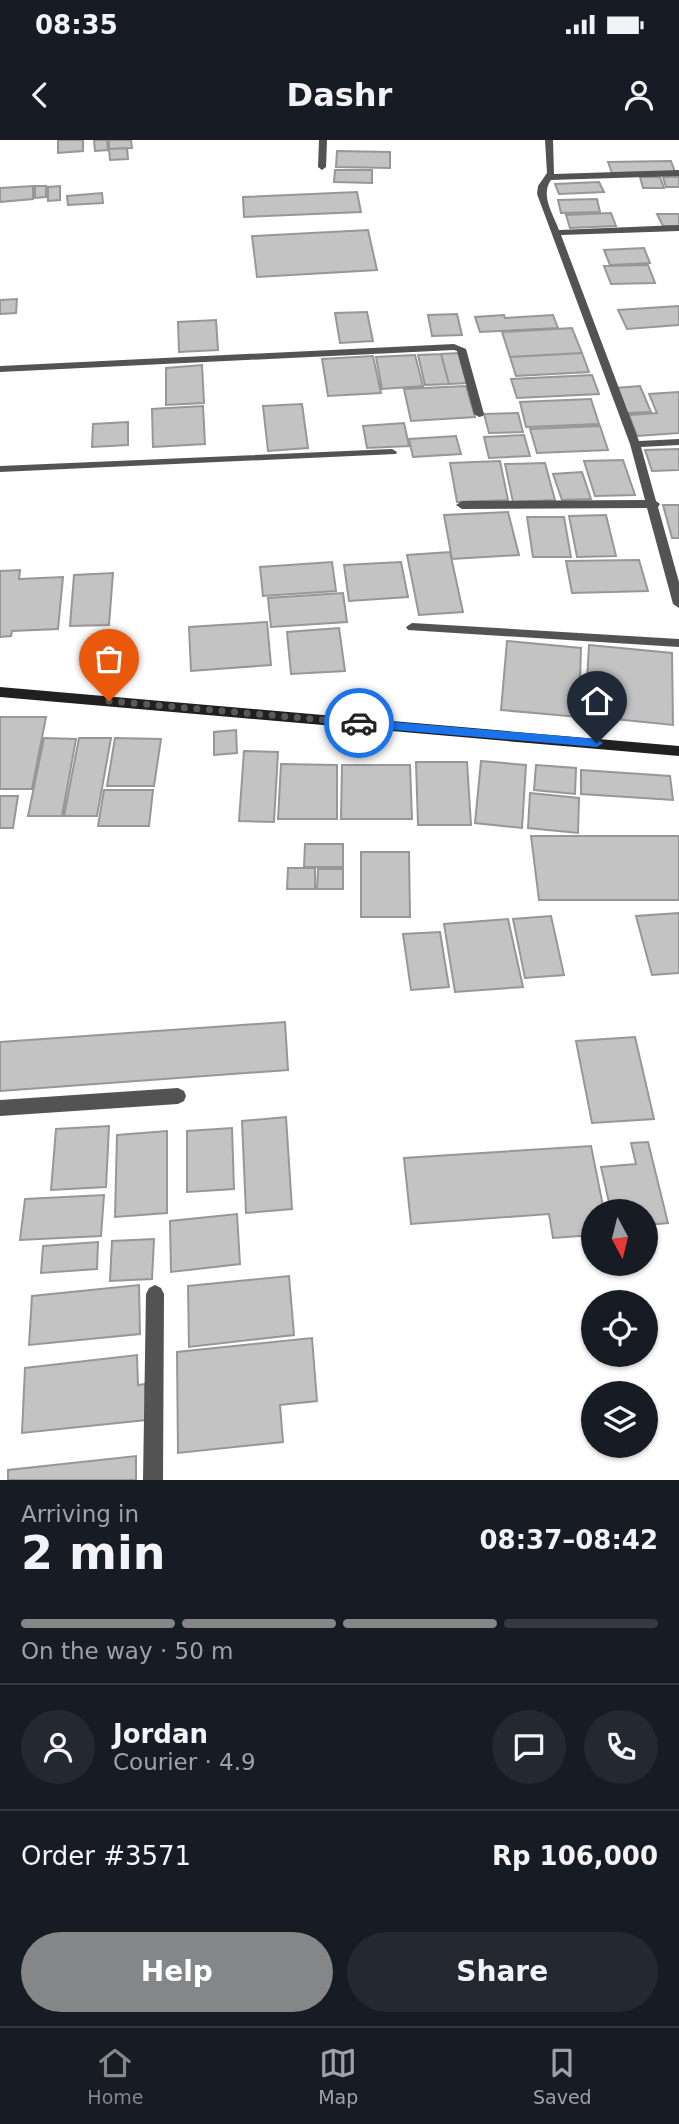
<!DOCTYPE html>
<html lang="en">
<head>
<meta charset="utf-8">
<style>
  body { margin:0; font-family:"DejaVu Sans",sans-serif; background:#242831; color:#f1f3f6; height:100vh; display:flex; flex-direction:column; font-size:26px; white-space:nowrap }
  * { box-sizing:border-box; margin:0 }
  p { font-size:23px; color:#9ea1a6 }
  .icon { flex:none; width:38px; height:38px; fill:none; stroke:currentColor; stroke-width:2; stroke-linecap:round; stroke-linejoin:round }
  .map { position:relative; height:1340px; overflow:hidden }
  .side { display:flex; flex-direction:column; background:#171b24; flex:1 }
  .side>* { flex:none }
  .needle { width:46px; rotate:173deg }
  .tools { position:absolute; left:581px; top:1059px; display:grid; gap:14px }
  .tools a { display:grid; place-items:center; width:77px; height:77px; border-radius:50%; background:#171b24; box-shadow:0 2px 5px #0004; font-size:35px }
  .pin { position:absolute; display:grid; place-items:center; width:60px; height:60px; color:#fff; margin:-72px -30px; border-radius:50% 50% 50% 0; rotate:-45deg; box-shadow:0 0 7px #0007 }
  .pin .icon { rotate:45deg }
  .courier { position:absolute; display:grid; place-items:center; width:70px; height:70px; margin:-35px; border:5px solid #1a73e8; border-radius:50%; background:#fff; color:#222; box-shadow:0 2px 9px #0007 }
  .headline em { font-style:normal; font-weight:800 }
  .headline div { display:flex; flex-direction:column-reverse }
  .headline { display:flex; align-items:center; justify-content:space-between; height:119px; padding:0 21px }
  h1 { font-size:46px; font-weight:800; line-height:52px }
  .bar { display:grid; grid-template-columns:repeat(4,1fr); gap:10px 7px; align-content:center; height:84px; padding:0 21px }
  .bar i { height:9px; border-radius:5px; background:#363941 }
  .bar .current { background:#858687 }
  .bar p { grid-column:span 4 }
  .line { display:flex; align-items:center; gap:18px; padding:0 21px; border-top:2px solid #363941 }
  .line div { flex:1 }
  .round { display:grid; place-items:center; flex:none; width:74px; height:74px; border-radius:37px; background:#242831 }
  .primary-button { display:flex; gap:14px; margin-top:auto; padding:14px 21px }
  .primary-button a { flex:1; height:80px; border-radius:42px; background:#858687; color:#fff; font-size:28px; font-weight:800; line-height:80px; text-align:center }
  .primary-button a+a { background:#242831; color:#f1f3f6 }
  .status { display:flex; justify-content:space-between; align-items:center; height:49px; padding:0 35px; background:#171b24; direction:ltr }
  .status svg { height:19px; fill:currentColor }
  header { display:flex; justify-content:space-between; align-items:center; height:91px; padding:0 21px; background:#171b24; font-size:32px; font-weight:800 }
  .menu { display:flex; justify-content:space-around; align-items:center; height:98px; border-top:2px solid #363941; background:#171b24; font-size:19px; color:#9ea1a6 }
  .menu a { display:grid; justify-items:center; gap:4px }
  .menu .current { color:#858687 }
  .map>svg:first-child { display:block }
  .building { fill:#c3c3c3; stroke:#979797; stroke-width:2 }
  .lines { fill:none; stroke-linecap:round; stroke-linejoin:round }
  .minor { fill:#535353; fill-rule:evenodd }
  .secondary { fill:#202020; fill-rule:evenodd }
  .route { fill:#1a73e8 }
  .done { stroke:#595959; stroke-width:7; stroke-dasharray:0 12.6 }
</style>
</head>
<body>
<div class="status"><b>08:35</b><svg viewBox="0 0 49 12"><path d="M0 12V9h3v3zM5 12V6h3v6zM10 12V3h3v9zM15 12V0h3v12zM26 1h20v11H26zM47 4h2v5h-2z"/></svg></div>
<header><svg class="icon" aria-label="back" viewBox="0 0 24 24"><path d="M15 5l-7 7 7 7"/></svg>Dashr<svg class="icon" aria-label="person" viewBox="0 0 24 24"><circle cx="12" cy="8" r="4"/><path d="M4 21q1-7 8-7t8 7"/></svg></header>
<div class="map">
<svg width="679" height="1340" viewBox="0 0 679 1340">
  <rect width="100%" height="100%" fill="#fff"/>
  <path class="building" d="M58,0H83V11L58,13Z
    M94,0H107L108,10L95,11Z
    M109,0H131L132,8L109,9Z
    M127,8L128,19L110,20L109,9Z
    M337,11L390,12V28L336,27Z
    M671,21L675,32L612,33L608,22Z
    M335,30H372V43L334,42Z
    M640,37H660L664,48H643Z
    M663,37H679V47H666Z
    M599,42L604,52L559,54L555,44Z
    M33,46V59L0,62V48Z
    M35,46H46V57L35,58Z
    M60,46V60L48,61V47Z
    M357,52L361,72L244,77L243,57Z
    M102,53L103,63L68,65L67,56Z
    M597,59L600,72L561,73L558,60Z
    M611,73L616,86L570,88L566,75Z
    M657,74H679V86H663Z
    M368,90L377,130L257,137L252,96Z
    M644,108L650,123L610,125L604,110Z
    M648,125L655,143L611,144L604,126Z
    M17,159L16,173L0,174V160Z
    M679,166V185L627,189L618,170Z
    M367,172L373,201L340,203L335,173Z
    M457,174L462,195L432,196L428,175Z
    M504,175L505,178L553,175L558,188L480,192L475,177Z
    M216,180L218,210L179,212L178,182Z
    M572,188L582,213L510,217L502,192Z
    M460,213L468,243L449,244L441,214Z
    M582,213L589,232L516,236L510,217Z
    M441,214L449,244L425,245L418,215Z
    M415,215L423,246L382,249L376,217Z
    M373,216L381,253L328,256L322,219Z
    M202,225L204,263L166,265V228Z
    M592,235L599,254L517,258L511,239Z
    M466,246L475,277L411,281L404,249Z
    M640,246L651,272L626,273L615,248Z
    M679,252V293L637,296L629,275L657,273L649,254Z
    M591,259L599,284L526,287L520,262Z
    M302,264L308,308L268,311L263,266Z
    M203,266L205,304L153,307L152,269Z
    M518,273L523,292L489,293L484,274Z
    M128,282V305L92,307L93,284Z
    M404,283L409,306L367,308L363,286Z
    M600,286L608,310L537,313L530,289Z
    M524,295L530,316L489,318L484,297Z
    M456,296L461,314L413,317L409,299Z
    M679,309V330L652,331L645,310Z
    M623,320L635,355L595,356L584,321Z
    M500,321L508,360L457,362L450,323Z
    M545,323L555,360L513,362L505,324Z
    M582,332L591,359L562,360L553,334Z
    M663,365H679V398H672Z
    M508,372L519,415L452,419L444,375Z
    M606,375L616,416L577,417L569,376Z
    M527,377H564L571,417H533Z
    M450,412L463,472L419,475L407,415Z
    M639,420L648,451L572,453L566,421Z
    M332,422L336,451L263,456L260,427Z
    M401,422L408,457L349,461L344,425Z
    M20,430L19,439L63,437L58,489L12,491L11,496L0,497V431Z
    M113,433L109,485L70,486L74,435Z
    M343,453L347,482L271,487L268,458Z
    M267,482L271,525L191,531L189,487Z
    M339,488L345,531L291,534L287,492Z
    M507,501L581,508L579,577L501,570Z
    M589,505L672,513L673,585L585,576Z
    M0,577H46L32,649H0Z
    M236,590L237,613L214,615V592Z
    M44,598L76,599L62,676H28Z
    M79,598H111L97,676H64Z
    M115,598L161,599L154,646H107Z
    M244,611L278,612L274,682L239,681Z
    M481,621L526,625L522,688L475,683Z
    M416,622H467L471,685H418Z
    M281,624L337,625V679H278Z
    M342,625H410L412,679H341Z
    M536,625L576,628L575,654L534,650Z
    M581,630L670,636L673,660L581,654Z
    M104,650H153L149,686H98Z
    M530,653L579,658L578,693L528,688Z
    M0,656H18L13,688H0Z
    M531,696H679V760H539Z
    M305,704H343V727H304Z
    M361,712H409L410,777H361Z
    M288,728H315V749H287Z
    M318,729H343V749H317Z
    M679,773V833L652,835L636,776Z
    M551,776L564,835L525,838L513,779Z
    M508,779L523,847L455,852L444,784Z
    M440,792L449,847L411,850L403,794Z
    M285,882L288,930L0,951V902Z
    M635,897L654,979L592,983L576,901Z
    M286,977L292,1069L246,1073L242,981Z
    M109,986L106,1047L51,1050L56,989Z
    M232,988L234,1049L187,1052V991Z
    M167,991V1073L115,1077L117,995Z
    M648,1002L668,1083L646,1085V1071H611L601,1027L636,1024L631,1003Z
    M591,1006L604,1071H593V1095L553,1098L549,1074L411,1084L404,1018Z
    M104,1055L101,1096L20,1100L25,1059Z
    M237,1074L240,1124L171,1132L170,1081Z
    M154,1099L152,1139L110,1141L112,1101Z
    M98,1102L97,1129L41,1133L43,1106Z
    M289,1136L294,1195L189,1207L188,1146Z
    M139,1145L140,1194L29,1205L32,1156Z
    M312,1198L317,1261L280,1265L283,1302L178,1313L177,1212Z
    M137,1215L138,1245L145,1244L146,1280L22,1293L25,1228Z
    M136,1316V1340H8V1330Z"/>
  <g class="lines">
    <path class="minor" d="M319,0H327L326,27L322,30L318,27Z
      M545,0H553L554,34L679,30V36L551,40C540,55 553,74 559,90L679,85V91L561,95L639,301L679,299V305L641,307L656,361L660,364L658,367L679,442V468L673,464L647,368L462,369L456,365L462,361L645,360L630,304L537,54L538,46L547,33Z
      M454,204L466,209L484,274L483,276L479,277L474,274L457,211L454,210L0,232V226Z
      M392,309L397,312L396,314L0,332V326Z
      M412,483L679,499V507L408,490L406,487Z
      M178,948L184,951L186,956L184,961L178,964L0,976V960Z
      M155,1145L161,1148L164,1154L163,1340H143L146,1154L149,1148Z"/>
    <path class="secondary" d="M0,547L679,606V616L0,557Z"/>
  </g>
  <path class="route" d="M359,579L597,599L603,603L597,607L359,587L354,583Z"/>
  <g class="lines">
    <path class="done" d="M109,561L359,583"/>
  </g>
</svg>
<div class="tools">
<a><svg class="needle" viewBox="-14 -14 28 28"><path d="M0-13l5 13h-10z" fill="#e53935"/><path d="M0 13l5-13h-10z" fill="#9ea1a6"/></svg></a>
<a><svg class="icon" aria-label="locate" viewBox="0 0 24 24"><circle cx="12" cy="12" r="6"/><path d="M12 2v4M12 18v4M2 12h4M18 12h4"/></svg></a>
<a><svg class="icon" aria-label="layers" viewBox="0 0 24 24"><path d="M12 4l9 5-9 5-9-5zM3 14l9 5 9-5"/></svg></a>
</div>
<div class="pin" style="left:109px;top:561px;background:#ea580c"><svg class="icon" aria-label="bag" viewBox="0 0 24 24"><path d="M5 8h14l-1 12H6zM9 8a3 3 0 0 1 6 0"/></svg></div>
<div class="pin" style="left:597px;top:603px;background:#1f2937"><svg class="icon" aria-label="home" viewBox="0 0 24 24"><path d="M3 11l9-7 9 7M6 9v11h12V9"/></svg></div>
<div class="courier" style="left:359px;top:583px"><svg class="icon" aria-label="car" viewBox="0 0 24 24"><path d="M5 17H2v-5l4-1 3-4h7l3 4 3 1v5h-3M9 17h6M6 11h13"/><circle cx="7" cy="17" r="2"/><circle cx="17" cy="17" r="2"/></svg></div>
</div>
<section class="side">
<div class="headline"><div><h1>2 min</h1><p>Arriving in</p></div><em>08:37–08:42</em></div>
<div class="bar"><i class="current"></i><i class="current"></i><i class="current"></i><i></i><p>On the way · 50 m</p></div>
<div class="line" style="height:126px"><a class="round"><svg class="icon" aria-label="person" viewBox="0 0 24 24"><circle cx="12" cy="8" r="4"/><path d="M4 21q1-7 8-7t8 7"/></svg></a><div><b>Jordan</b><p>Courier · 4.9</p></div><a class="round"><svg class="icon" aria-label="chat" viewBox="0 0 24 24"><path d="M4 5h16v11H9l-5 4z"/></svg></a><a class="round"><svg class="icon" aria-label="phone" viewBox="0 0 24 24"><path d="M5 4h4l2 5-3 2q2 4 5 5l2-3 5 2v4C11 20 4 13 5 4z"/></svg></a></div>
<div class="line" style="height:91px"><div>Order #3571</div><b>Rp 106,000</b></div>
<div class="primary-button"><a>Help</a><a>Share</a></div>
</section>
<nav class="menu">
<a class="current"><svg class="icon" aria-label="home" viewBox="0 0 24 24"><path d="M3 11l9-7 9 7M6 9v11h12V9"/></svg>Home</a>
<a><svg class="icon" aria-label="map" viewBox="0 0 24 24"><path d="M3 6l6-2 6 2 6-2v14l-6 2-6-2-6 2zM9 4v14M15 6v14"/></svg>Map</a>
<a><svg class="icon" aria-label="saved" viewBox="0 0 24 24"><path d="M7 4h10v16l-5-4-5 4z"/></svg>Saved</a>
</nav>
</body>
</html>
